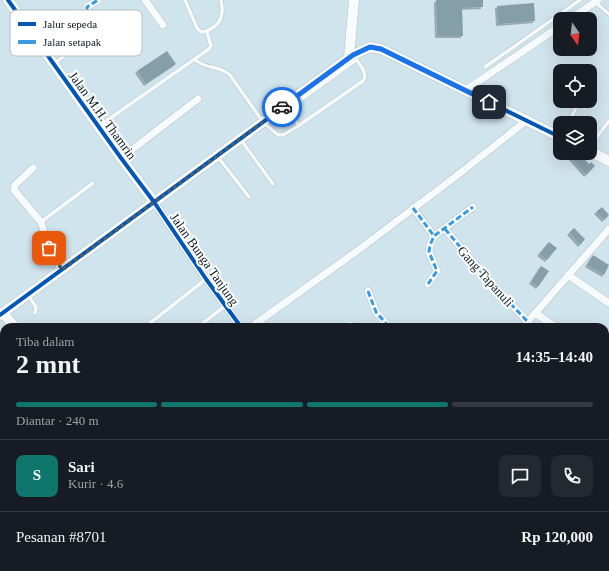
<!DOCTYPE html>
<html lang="id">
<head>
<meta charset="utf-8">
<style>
  body { margin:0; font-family:Georgia,serif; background:#242831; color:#f1f3f6; height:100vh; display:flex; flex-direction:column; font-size:15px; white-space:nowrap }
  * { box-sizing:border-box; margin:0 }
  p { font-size:13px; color:#9ea1a6 }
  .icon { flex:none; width:22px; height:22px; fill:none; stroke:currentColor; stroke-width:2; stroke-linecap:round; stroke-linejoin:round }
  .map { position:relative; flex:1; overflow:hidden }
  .details { position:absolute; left:0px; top:323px; width:609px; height:248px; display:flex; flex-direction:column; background:#171b24; border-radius:12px 12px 0 0; box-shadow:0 4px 16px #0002 }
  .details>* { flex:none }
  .needle { width:26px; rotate:166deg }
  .controls { position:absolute; left:553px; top:12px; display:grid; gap:8px }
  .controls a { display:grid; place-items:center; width:44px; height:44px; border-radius:8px; background:#171b24; box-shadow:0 4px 16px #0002; font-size:20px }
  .pin { position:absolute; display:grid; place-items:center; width:34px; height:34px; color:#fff; margin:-17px; border-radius:8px; box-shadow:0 2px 6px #0006 }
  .courier { position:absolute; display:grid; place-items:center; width:40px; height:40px; margin:-20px; border:3px solid #1a73e8; border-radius:50%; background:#fff; color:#222; box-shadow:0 1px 5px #0007 }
  .headline em { font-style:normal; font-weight:700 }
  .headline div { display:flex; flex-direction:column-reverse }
  .headline { display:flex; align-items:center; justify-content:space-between; height:68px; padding:0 16px }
  h1 { font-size:26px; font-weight:700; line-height:30px }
  .bar { display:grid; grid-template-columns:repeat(4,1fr); gap:6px 4px; align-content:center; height:48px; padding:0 16px }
  .bar i { height:5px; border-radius:3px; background:#363941 }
  .bar .current { background:#0f766e }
  .bar p { grid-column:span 4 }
  .line { display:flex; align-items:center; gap:10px; padding:0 16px; border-top:1px solid #363941 }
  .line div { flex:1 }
  .round { display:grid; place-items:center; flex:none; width:42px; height:42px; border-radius:8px; background:#242831 }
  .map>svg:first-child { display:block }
  .building { fill:#859fa9; filter:url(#shadow) }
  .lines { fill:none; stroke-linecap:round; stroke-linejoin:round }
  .lane-casing { stroke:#b2c1c8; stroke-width:4.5 }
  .street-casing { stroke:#b2c1c8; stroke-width:8 }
  .secondary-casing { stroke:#b2c1c8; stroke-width:11 }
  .lane { stroke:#f8fbfc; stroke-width:3.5 }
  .street { stroke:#f8fbfc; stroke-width:7 }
  .secondary { stroke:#f8fbfc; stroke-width:10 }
  .quiet { stroke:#3a9be0; stroke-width:3; stroke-dasharray:6 3; stroke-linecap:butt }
  .cycleway-casing { stroke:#fff; stroke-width:6 }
  .cycleway { stroke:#0057b8; stroke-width:4 }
  .done { stroke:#516168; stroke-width:4; stroke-dasharray:0 7.2 }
  .route { stroke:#1a73e8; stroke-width:5 }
  .labels { text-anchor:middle; stroke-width:4; stroke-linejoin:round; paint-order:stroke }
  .street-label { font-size:13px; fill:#0d1b21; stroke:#fff }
  .key { fill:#fff; stroke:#b6bbbc; stroke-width:1 }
  .key-label { font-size:11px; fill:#0d1b21 }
</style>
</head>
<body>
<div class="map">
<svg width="609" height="571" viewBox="0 0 609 571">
  <defs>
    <filter id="shadow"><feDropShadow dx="-2" dy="2" stdDeviation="0" flood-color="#0004"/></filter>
  </defs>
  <rect width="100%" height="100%" fill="#d0e4ed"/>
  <path class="building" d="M436,0H483V7L462,8L463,36H437Z
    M534,3L535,21L498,24L497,6Z
    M167,51L176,64L146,84L137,71Z
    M576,153H579L589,164L591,162L595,166L586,175L571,158Z
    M602,207L609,215L604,220L596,212Z
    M574,228L585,239L580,245L569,233Z
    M549,242L557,248L547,260L539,254Z
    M593,255L609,265L604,275L587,265Z
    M541,266L549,271L538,287L531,282Z"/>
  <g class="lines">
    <defs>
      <path id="lane" d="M185,0L197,28L201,32C209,32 219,25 221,17C223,12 222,5 221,0
        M595,2L609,14
        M194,59C208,71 218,64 230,75L263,122L278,135H283L298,126L363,81C369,73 358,63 354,56
        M54,64L80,43
        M485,67L580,0
        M590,81L592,77
        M568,123L580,101
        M99,126L209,49L211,46L207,32
        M298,126L293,110L295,104L356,60
        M241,140L273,184
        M590,146L609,121
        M218,157L249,197
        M41,222L93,183
        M28,295L36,307L35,313
        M145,327L206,279
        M198,327L225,306
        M605,527L609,532"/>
      <path id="street" d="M145,0L163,25
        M570,19L598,0
        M97,25L87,11V7L98,0
        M466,90L560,26
        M121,158L198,99
        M33,168L15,185L14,190L41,222L48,244L62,270
        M154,202L206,279L241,327
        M413,208L434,236
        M445,229L489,281L528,322
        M568,275L609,303
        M428,284L437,271L429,252L430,245L434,236L473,207
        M368,291L376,312L389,327
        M535,313L556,327
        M251,327L361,248L455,177L526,121
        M346,327L350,325L353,327
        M523,327L609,229
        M605,360L609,363
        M605,527L609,523
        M439,567L443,571
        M144,571L148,567
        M301,571L305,567
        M388,571L392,567
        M429,571L433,567
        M487,571L490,567
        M564,571L568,567"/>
      <path id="secondary" d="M8,0L121,158L154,202
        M349,57L354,0
        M590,151L609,161
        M3,313L15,327
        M0,315L274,114L283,106L353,55L370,47L381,49L560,137
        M214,567L216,571"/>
    </defs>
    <use href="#lane" class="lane-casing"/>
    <use href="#street" class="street-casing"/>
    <use href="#secondary" class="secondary-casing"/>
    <use href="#lane" class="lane"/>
    <use href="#street" class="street"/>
    <use href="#secondary" class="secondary"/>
    <path class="quiet" d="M97,25L87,11V7L98,0
      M413,208L434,236
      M445,229L489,281L528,322
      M428,284L437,271L429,252L430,245L434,236L473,207
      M368,291L376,312L389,327
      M144,571L148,567"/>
    <defs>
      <path id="cycleway" d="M8,0L121,158L154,202L206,279L241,327
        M0,315L274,114L283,106L353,55L370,47L381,49L560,137"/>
    </defs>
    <use href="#cycleway" class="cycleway-casing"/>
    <use href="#cycleway" class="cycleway"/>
  </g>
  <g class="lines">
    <path class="done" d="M49,248L62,270L274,114L282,107"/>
    <path class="route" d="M282,107L353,55L370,47L381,49L489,102"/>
  </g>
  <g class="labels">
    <g class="street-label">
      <text transform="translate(103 115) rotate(54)" y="5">Jalan M.H. Thamrin</text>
      <text transform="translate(205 259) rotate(55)" y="5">Jalan Bunga Tanjung</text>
      <text transform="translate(486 276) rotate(48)" y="5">Gang Tapanuli</text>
    </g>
  </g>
  <rect x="10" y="10" width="132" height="46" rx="6" class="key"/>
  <rect x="18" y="22" width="18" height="4" fill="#0057b8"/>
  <rect x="18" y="40" width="18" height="4" fill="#3a9be0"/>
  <g class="key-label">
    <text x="43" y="28">Jalur sepeda</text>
    <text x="43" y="46">Jalan setapak</text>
  </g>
</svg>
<div class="controls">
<a><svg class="needle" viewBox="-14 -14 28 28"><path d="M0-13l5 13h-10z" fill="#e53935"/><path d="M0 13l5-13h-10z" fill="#9ea1a6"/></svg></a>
<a><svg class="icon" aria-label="locate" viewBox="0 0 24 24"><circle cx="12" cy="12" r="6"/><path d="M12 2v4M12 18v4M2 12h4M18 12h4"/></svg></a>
<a><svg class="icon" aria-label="layers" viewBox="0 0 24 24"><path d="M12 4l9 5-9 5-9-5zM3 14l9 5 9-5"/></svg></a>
</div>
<div class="pin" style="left:49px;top:248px;background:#ea580c"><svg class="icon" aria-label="bag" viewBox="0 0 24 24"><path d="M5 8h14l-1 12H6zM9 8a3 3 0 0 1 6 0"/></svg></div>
<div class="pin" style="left:489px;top:102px;background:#1f2937"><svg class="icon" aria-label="home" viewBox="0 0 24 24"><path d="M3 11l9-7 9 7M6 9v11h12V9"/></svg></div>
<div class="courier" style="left:282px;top:107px"><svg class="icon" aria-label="car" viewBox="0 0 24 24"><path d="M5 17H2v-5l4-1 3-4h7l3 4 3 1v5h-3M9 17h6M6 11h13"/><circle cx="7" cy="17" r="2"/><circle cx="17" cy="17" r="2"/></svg></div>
<section class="details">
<div class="headline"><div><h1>2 mnt</h1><p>Tiba dalam</p></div><em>14:35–14:40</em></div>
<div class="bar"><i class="current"></i><i class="current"></i><i class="current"></i><i></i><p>Diantar · 240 m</p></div>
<div class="line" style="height:72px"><b class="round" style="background:#0f766e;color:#fff">S</b><div><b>Sari</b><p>Kurir · 4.6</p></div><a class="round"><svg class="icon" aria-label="chat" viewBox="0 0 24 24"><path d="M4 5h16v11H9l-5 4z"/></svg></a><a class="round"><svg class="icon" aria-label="phone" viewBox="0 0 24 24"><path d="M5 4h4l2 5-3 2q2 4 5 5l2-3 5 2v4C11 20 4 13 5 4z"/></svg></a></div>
<div class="line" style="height:52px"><div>Pesanan #8701</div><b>Rp 120,000</b></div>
</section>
</div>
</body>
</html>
